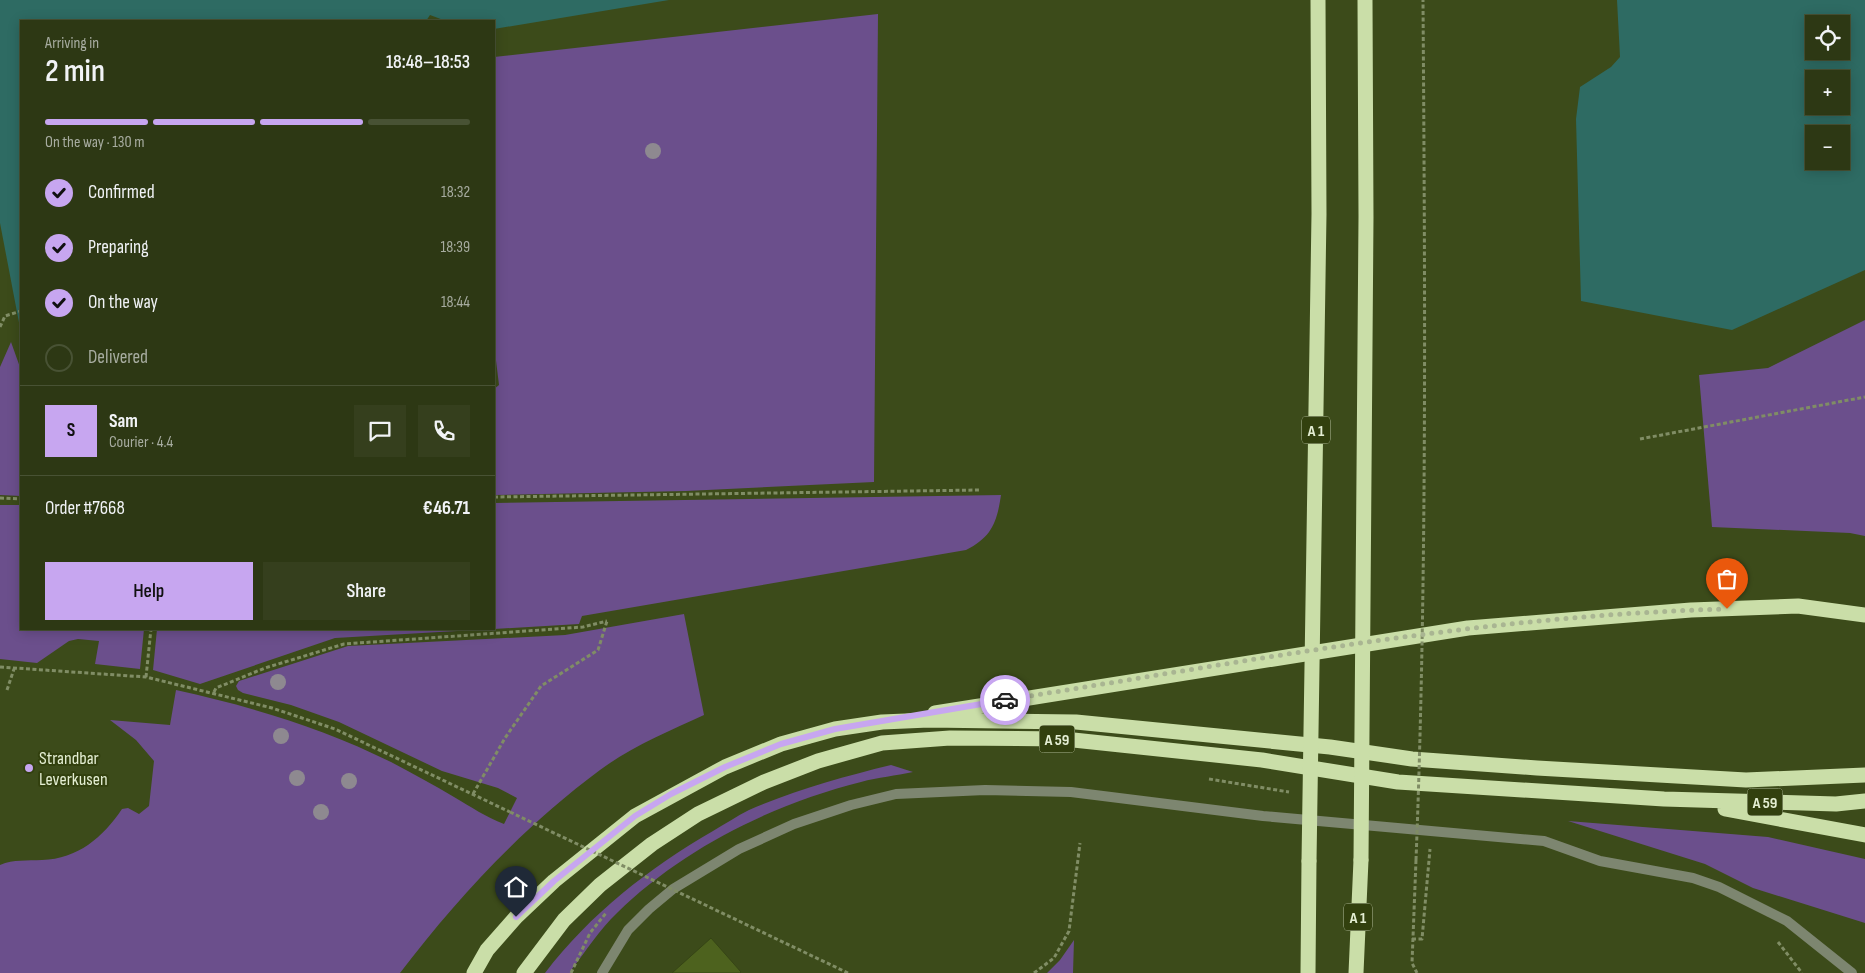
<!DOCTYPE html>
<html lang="en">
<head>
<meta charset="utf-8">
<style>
  body { margin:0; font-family:"Sofia Sans Condensed",sans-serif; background:#353f1d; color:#f1f3f6; height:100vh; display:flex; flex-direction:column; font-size:19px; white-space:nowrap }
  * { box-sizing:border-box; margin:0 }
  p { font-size:16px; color:#a7aca0 }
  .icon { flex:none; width:28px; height:28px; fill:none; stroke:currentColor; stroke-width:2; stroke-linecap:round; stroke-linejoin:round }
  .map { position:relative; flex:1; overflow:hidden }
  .drawer { position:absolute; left:20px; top:20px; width:475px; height:610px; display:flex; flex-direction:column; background:#2d3814; border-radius:0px; box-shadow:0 2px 12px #0003,0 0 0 1px #485234 }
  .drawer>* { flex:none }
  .buttons { position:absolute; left:1805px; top:15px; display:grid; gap:10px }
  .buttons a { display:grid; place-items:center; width:45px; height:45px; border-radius:0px; background:#2d3814; box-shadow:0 2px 12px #0003,0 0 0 1px #485234; font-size:25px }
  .pin { position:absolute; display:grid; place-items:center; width:42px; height:42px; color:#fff; margin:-51px -21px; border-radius:50% 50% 50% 0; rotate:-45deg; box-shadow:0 0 5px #0007 }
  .pin .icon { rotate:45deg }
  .courier { position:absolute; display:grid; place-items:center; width:50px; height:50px; margin:-25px; border:4px solid #c7a6f0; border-radius:50%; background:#fff; color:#222; box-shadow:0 1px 6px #0007 }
  .overview em { font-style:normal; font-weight:600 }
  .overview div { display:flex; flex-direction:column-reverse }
  .overview { display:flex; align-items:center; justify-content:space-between; height:85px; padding:0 25px }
  h1 { font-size:32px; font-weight:600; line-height:38px }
  .bar { display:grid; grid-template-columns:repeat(4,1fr); gap:8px 5px; align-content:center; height:60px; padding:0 25px }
  .bar i { height:6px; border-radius:4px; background:#485234 }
  .bar .active { background:#c7a6f0 }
  .bar p { grid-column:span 4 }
  .line { display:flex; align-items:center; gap:12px; padding:0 25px; border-top:1px solid #485234 }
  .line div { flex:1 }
  .round { display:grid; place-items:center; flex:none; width:52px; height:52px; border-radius:0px; background:#353f1d }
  ol { padding:0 25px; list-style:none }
  li { display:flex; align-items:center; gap:15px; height:55px }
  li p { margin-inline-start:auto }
  li .icon { padding:5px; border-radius:50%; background:#c7a6f0; color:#111; stroke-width:4 }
  li:last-child { color:#a7aca0 }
  li i { width:28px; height:28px; border:2px solid #485234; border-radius:50% }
  .primary-button { display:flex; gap:10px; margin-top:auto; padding:10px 25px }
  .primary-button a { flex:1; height:58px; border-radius:0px; background:#c7a6f0; color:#111; font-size:20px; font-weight:600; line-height:58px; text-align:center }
  .primary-button a+a { background:#353f1d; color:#f1f3f6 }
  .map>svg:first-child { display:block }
  .green { fill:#6b4f8c }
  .water { fill:#2e6b63; fill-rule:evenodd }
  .building { fill:#4d621e; stroke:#364515 }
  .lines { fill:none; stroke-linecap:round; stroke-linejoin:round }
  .path { stroke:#808d65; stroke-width:3; stroke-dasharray:4 2.5; stroke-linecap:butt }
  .service { stroke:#7d8670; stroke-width:10 }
  .motorway { stroke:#cadea8; stroke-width:15 }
  .path-bridge { stroke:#808d65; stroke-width:3; stroke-dasharray:4 2.5; stroke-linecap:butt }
  .motorway-bridge { stroke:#cadea8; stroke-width:15 }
  .tree { fill:#8e8990 }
  .done { stroke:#a9b592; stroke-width:5; stroke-dasharray:0 9 }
  .route { stroke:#c7a6f0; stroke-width:6 }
  .poi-dot { fill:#c7a6f0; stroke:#32400e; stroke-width:2 }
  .labels { text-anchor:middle; stroke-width:4; stroke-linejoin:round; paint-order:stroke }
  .shield { fill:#32400e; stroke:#afba98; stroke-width:1 }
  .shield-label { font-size:16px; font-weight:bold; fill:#e4eed3 }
  .poi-label { font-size:18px; fill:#e4eed3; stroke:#32400e; text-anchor:start }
</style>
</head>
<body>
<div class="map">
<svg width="1865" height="973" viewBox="0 0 1865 973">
  <rect width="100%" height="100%" fill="#3c4b1a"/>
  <path class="green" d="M878,14L874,482L686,491L494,495V389L499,385L494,344V57Z
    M1865,320V536L1850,533L1712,527L1699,375L1768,368Z
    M11,342L21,370V496L0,495V367Z
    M1001,495C997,522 992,537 966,550L582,616L579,624L494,629V503Z
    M0,505H21V629H144L140,669L95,664L99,641L78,639L69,641L37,663L0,659Z
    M684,614L704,715C669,731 631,747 600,770C523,827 457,898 400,973H0V865C14,859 27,861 42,860C78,859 103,837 122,809L128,808L139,814L149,806L154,761L136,740L110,720L170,725L176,690C249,706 323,728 391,762C412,773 434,785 454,797C471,807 486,817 504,824L517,798L498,788L442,771L339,722L291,705L243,693L238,690L236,686L239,681L348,646L565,635Z
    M157,629H492L335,638L200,684L153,670Z
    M891,765L913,772C896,776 878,777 861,782C773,804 682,849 617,913C600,929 586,951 572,969V973H545C590,914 649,868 713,831C725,824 737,816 749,810C795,790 842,777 891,765Z
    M1568,821L1768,837L1865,859V923L1753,888L1705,864Z
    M1074,940L1073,973H1047L1060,960Z"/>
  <path class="water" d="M0,0H669L494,29V21H446L430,15L426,21H21V333L0,223Z
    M1617,0H1865V270L1732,330L1581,301L1576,119L1580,87L1611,67L1620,57ZM1814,24H1841V51H1814ZM1814,79H1841V106H1814ZM1814,134H1841V161H1814Z"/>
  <path class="building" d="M711,938L741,972L740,973H672Z"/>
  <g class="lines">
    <path class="path" d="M0,327L5,316L21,311
      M1640,439L1865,397
      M494,497L981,490
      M0,498L21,499
      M0,667L146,677L272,708L335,729L510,812
      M146,677L151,629
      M7,690L14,669
      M214,692L216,688L265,668L344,644L583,627L607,621
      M1209,779L1289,792
      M473,794L505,738L541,686L598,650L607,621
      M1416,860L1412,963L1417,973
      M1412,939H1422L1430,849
      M1778,942L1802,973
      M571,973L590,933L606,913
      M1034,973L1054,958L1069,931L1080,843"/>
    <path class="service" d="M602,973L628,930L649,909L673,889L739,849L794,824L851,805L896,794L985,790L1071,792L1263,816L1544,841L1600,861L1693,878L1719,887L1787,921L1852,973"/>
    <path class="motorway" d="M935,713L1468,628L1691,610L1798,606L1865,615
      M1725,809L1865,835
      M474,973L487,950L516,917L554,881L635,816L725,767L781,744L835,729L882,722L929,720L1076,722L1330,747L1412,759L1537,768L1746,780L1865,775
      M524,973L564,920L600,885L652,844L698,814L764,782L818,761L882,743L950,738L1064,739L1262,760L1398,782L1664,799L1836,804L1865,801
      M1308,973L1309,861
      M1356,973L1361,860"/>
    <path class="path-bridge" d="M510,812L848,973
      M1416,860C1427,574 1425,287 1423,0"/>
    <path class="motorway-bridge" d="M1361,860L1366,217L1365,0
      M1309,861L1319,214L1318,0"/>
  </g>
  <g class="tree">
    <circle cx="653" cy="151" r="8"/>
    <circle cx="278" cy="682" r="8"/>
    <circle cx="281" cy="736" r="8"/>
    <circle cx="297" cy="778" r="8"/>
    <circle cx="349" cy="781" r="8"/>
    <circle cx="321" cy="812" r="8"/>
  </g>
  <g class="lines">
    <path class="done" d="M1005,700C1244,662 1484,615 1727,609"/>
    <path class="route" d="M516,917L554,881L635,816L671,794L725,767L781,744L835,729L1005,700"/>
  </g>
  <circle class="poi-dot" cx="29" cy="768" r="5"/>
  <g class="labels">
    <g class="shield">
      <rect x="1302" y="416.5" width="28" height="27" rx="4"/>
      <rect x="1039.5" y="725.5" width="35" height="27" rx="4"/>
      <rect x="1747.5" y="788.5" width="35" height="27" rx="4"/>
      <rect x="1344" y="903.5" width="28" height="27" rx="4"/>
    </g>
    <g class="shield-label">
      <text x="1316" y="436">A 1</text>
      <text x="1057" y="745">A 59</text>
      <text x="1765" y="808">A 59</text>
      <text x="1358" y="923">A 1</text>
    </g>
    <g class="poi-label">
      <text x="39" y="764">Strandbar<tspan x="39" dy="21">Leverkusen</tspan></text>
    </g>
  </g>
</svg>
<div class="buttons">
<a><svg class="icon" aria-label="locate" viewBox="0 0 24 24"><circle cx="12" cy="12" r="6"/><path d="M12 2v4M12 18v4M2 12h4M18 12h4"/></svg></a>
<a>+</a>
<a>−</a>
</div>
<div class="pin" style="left:1727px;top:609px;background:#ea580c"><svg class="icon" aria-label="bag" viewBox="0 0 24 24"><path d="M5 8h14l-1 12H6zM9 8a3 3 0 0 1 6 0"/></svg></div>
<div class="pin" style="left:516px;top:917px;background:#1f2937"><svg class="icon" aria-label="home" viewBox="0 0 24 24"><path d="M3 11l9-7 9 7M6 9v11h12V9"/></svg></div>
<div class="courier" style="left:1005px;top:700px"><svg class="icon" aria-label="car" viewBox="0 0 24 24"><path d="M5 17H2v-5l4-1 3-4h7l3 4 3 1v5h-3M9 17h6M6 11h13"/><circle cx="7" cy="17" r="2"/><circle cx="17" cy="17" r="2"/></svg></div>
<section class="drawer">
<div class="overview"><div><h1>2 min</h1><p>Arriving in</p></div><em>18:48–18:53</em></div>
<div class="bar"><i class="active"></i><i class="active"></i><i class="active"></i><i></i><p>On the way · 130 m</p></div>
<ol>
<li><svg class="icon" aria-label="check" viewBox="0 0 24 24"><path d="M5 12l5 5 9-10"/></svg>Confirmed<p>18:32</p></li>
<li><svg class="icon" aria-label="check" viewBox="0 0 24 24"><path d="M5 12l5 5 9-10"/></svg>Preparing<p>18:39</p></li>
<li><svg class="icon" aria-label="check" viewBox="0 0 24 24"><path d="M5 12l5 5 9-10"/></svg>On the way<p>18:44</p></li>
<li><i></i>Delivered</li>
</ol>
<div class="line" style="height:90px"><b class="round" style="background:#c7a6f0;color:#111">S</b><div><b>Sam</b><p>Courier · 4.4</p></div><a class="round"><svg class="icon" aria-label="chat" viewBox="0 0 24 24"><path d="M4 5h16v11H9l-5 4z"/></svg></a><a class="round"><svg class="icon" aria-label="phone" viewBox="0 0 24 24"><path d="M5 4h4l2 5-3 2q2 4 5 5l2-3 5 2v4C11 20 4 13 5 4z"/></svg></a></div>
<div class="line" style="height:65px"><div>Order #7668</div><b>€46.71</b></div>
<div class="primary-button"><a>Help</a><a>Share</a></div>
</section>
</div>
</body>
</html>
